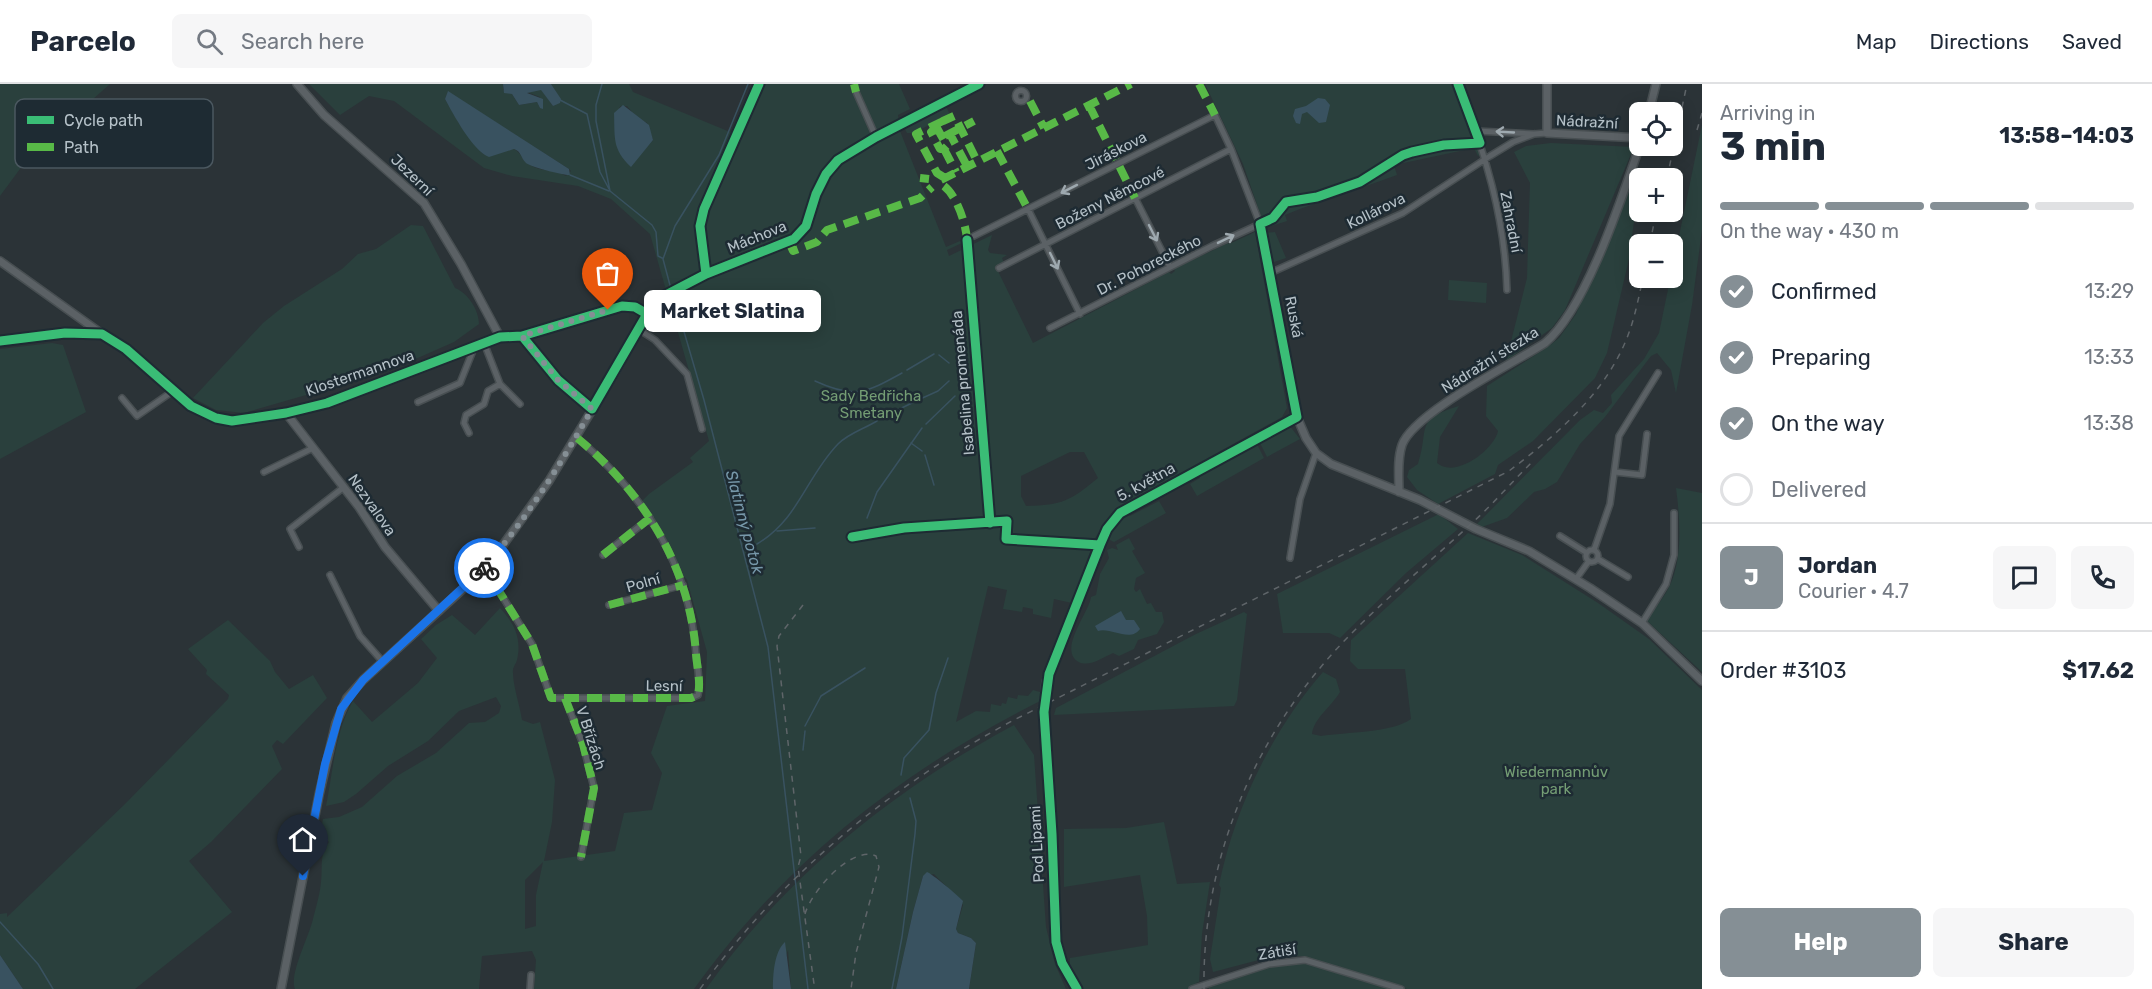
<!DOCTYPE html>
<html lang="en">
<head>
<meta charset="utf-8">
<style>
  body { margin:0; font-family:Rubik,sans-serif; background:#f6f6f7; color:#1f2937; height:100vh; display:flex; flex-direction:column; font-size:22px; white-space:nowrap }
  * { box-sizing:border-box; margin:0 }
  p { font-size:20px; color:#747a83 }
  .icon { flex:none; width:33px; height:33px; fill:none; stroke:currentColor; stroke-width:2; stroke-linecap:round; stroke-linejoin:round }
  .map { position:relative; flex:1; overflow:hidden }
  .drawer { display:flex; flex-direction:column; background:#fff; width:450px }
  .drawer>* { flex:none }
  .tools { position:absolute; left:1629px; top:18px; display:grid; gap:12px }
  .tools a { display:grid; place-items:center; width:54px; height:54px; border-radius:9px; background:#fff; box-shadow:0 3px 15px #0003; font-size:30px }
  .pin { position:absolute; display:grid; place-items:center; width:51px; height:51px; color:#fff; margin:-62px -26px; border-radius:50% 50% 50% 0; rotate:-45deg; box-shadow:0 0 6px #0007 }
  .pin .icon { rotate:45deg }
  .courier { position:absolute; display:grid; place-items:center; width:60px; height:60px; margin:-30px; border:4px solid #1a73e8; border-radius:50%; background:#fff; color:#222; box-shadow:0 2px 8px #0007 }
  .bubble { position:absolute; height:42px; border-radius:9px; background:#fff; box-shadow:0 3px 15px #0003; font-size:20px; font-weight:700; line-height:42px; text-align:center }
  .summary em { font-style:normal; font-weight:700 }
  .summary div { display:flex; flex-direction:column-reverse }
  .summary { display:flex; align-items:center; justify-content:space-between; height:102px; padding:0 18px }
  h1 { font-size:39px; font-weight:700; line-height:45px }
  .bar { display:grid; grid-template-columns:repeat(4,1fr); gap:9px 6px; align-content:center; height:72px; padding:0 18px }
  .bar i { height:8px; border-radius:4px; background:#e0e1e3 }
  .bar .active { background:#858f95 }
  .bar p { grid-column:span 4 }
  .line { display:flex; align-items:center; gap:15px; padding:0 18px; border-top:2px solid #e0e1e3 }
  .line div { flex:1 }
  .round { display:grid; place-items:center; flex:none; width:63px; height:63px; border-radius:9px; background:#f6f6f7 }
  ol { padding:0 18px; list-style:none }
  li { display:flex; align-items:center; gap:18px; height:66px }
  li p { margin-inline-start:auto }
  li .icon { padding:6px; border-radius:50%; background:#858f95; color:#fff; stroke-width:4 }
  li:last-child { color:#747a83 }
  li i { width:33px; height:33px; border:3px solid #e0e1e3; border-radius:50% }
  .cta { display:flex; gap:12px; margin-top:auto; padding:12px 18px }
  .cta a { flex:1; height:69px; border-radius:9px; background:#858f95; color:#fff; font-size:24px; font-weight:700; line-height:69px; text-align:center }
  .cta a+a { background:#f6f6f7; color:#1f2937 }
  header { display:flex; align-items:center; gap:36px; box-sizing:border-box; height:84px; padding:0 30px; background:#fff; border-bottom:2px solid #e0e1e3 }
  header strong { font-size:28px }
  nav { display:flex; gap:33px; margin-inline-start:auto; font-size:21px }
  .search { width:420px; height:54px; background:#f6f6f7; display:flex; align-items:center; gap:15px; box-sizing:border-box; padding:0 21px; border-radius:9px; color:#747a83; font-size:22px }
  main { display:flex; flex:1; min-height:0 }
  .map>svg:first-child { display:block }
  .green { fill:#2a403d; fill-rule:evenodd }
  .water { fill:#395260 }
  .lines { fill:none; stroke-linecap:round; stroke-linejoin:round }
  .stream { stroke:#395260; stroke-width:1.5 }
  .minor-casing { stroke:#484f52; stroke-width:8 }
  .tertiary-casing { stroke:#484f52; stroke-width:10 }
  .minor { stroke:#5b6165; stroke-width:5 }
  .tertiary { stroke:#5b6165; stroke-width:7 }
  .rail { stroke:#5f6569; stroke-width:1.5; stroke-dasharray:6 6; stroke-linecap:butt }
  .quiet { stroke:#58b947; stroke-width:8; stroke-dasharray:15 8; stroke-linecap:butt }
  .cycleway-casing { stroke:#1e2b33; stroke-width:13 }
  .cycleway { stroke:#3abd76; stroke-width:9 }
  .oneway { stroke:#9ea9af }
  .done { stroke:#858f95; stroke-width:6; stroke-dasharray:0 10.8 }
  .route { stroke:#1a73e8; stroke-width:8 }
  .labels { text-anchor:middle; stroke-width:5; stroke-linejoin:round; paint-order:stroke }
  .street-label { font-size:15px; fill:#b5c1c8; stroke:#1e2b33 }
  .park-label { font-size:15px; fill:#749d74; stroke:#1e2b33 }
  .water-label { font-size:16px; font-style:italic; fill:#7798aa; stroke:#1e2b33 }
  .key { fill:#1e2b33; stroke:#4b5860; stroke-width:1.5 }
  .key-label { font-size:16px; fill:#b5c1c8 }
</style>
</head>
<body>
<header>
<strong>Parcelo</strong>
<div class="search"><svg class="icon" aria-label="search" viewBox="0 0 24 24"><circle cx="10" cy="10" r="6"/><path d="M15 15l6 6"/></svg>Search here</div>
<nav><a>Map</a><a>Directions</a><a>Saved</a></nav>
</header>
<main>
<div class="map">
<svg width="1702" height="905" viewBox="0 0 1702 905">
  <rect width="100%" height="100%" fill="#2b3337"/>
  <path class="green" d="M0,0H110L31,70L0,112Z
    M309,0H503V6L512,10L519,21L537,18L540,24V13L527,8L541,5L553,22L560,15L551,0H629L633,8L735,50L756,0H899L910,25L898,31L900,47L946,163L960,157L962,159L947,166L949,172L992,151L988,166L990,169L1007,171L1002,174L1004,179L996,183L1033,259L1169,188L1171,190L1175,187L1174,185L1228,159L1229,160L1255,148L1287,324L1282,333L1116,425L1095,454L1072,519L1054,515L1051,534L1033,530V525L1023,523L1022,528L1003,525L1007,506L988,502L956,638L976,627L990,628L991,620L1001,622L1002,619L1006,620L1008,613L1017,615L1018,611L1028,612L1033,606L1040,608L1042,616C901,687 787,776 694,905H534L536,876L532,867L482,872L479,905H295C289,890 309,853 313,835C316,823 320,810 321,798C323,784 319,769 329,758L320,750L323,735L339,733L362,723L397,692L436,669L469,639L485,638L499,629L501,622L496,613L459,627L428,657L388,682L356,710L344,718L326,722C333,688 335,647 353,617L372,638L418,599L437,574L421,555L436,541L452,531L475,551L500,524C514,539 522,554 517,576C516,580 512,584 513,589C513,602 520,622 522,636L533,640L540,638L555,696L552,738L544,777L615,767L624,729L652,726L662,689L651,669L667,622L705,617L707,568L687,496L682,490L669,459L642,417L649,410L693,378L690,374L709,357L650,150L611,115L578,102L512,92L484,84L394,17L369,12L340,31ZM448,8L569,85L571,87L566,92C554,85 542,88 530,81C522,77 522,69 514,65L483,70L460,41L445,15ZM621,22H627L637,34L647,39L653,56L636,75L619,24ZM1070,368H1084L1098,394C1070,417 1063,421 1026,422L1021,412V392ZM543,778L536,811V842L525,845V796Z
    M1205,0H1455L1481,70L1478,72L1474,64L1394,81L1397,91C1360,105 1321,116 1285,131L1287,137L1265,144L1243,80Z
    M946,22L950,31L913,49H907L904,43Z
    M1702,41V146L1692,221L1676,309L1671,286L1657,269L1651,272L1605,333L1580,360L1557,398L1545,405L1534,408L1507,434L1479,444L1476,441L1580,336L1594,326L1603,329L1612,319L1611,311L1644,275L1659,249Z
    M1551,59L1634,63L1565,226L1552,244L1506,277L1527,194L1528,160L1530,99L1514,68L1526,62Z
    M1630,100H1639L1629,175L1607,269L1595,294L1533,357L1498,381L1495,390L1438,420L1417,406L1407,393L1409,386L1418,380C1430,344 1413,336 1459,322L1440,353L1437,379C1455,395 1494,366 1498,347L1486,332L1487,302L1546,264L1559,254L1576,230Z
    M411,141L423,142L455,204C468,209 479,226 479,240L454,258L386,288L244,329L216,326L193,314L263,239L284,222L342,185L358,170L376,165Z
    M1275,148L1286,174L1274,178L1266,149Z
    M1449,196L1487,199L1486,219L1448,216Z
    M52,259L63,261L86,328L0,375V265Z
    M1289,341L1300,355L1267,373L1259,357Z
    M1256,358L1264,374L1197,412L1190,400L1200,394L1198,390Z
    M1676,404L1702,409V588L1646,536C1654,525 1664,514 1670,501C1683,473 1680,435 1676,404Z
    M1159,417L1166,429L1114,458L1110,456L1109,450L1128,429L1130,432Z
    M1439,430L1458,445L1406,489L1340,554L1329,549H1283L1277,510Z
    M1468,449L1522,471L1598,519L1649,555L1702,606V905H1407L1302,872L1270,873L1213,888L1210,875L1221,804L1219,801C1235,724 1271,648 1323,588L1336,595L1340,608C1331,623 1314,634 1312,650L1321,652C1346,648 1392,649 1411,635L1405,585H1358L1350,577L1351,556Z
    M1129,454L1135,465L1132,467L1145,489L1136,494L1134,505L1136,508L1140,505L1147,520L1151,519L1156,528H1162L1164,538L1157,550L1138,556L1134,565L1119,572L1113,569C1102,574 1084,587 1074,574C1063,559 1089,528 1091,513L1096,511L1100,490L1109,474L1107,466L1112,464L1118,466L1116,461Z
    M1244,528L1247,530L1237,616L1234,622L1054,631L1056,624L1196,550Z
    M228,536L270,577L275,588L289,605L313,591L327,614L283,660L277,656L272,662L282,685L211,758L189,777L232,828L135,905H23L0,871V830L7,829V833L125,720L228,615L229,611L206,590L207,586L188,565Z
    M1014,641L1034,671L1046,843L1055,880L1066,905H969L976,859L971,854L958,849L956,845L963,821C955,809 944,801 934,790L923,792L913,828L896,905H791L788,866L773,905H706C786,792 893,706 1014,641Z
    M1164,738L1177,800L1210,798L1202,850L1199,898L1196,899L1199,905H1082L1070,886V874L1148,861L1147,832L1140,791L1064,803V745L1126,744Z
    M1305,878L1395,905H1209V901L1277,880Z"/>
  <path class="water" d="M503,0H551L561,15L560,19L553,22L541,6L527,9L543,15V25L540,24L537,18L519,21L512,10L504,9Z
    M448,7L569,85L570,91C567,92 530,83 526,79C520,73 522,68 514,65L489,73C473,67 453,30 445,15Z
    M1318,14L1325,15L1330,21L1326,38L1319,39L1307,28L1302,30L1300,40L1296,39L1293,32L1295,25L1306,22Z
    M623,21L649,41L653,56L631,83C612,65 615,54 614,29Z
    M1121,527L1126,536H1134L1140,545C1130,559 1111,543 1098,547L1095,542Z
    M927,788C931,789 960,813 963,817L956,845L958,849L971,854L976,859L969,905H896L913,828L923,792Z
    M785,858L791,905H773C773,891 774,868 785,858Z
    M0,871L23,905H0Z"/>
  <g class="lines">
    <path class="stream" d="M602,0L596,21V37L610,107L652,141L656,148L658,172L662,174
      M560,16L587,30L600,88L609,105
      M570,91L609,107
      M671,205L663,175L675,142L719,71L748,0
      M673,210L704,316L768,563L808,905
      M939,271L949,279
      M907,286L934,270
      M815,297C854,315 866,309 902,289
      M918,316L938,307L949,297
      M885,332L912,319
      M926,340L955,312
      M911,359L922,367
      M925,371L934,401
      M867,434L877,408L922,344
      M777,447L815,444
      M757,460C799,435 806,393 838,360C849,349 864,345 877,337
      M805,642L821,612L865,584
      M803,666L805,647
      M901,691L904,674L929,646L936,609L948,574
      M0,838L38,880L53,905
      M892,905L902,853L915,750L916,737L910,714"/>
    <defs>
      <path id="minor" d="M1458,0C1485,67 1505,134 1507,206
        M1015.5 12a5.5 5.5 0 1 1 11 0a5.5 5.5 0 1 1-11 0Z
        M856,8L876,53
        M1476,47L1534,50L1547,49
        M1135,114L1170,183
        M1028,125L1080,230
        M974,152L1215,31L1231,65L1260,140L1297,333
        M999,184L1231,65
        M1270,189L1403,129L1490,72L1513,58L1534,50
        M1050,244L1212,162L1260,140
        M638,245L655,256L687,290L702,345
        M522,252L558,296L592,325
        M500,300L520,320
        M122,314L137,332L173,307
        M418,318L460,299L474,264
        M469,349L464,339L466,331L484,320L488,307L500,300L484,259
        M264,388L313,364
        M1615,388L1642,391L1647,350
        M1560,452L1587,469
        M299,463L290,445L344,403
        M1586 472a6 6 0 1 1 12 0a6 6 0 1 1-12 0Z
        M1594,466L1610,420L1619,352L1658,289
        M603,471L650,434
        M1290,474L1300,415L1316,369
        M1598,475L1628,493
        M484,483L532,560L551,614H691L698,611C701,598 697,583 696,570C690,482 643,408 576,353
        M330,491L360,552L383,578
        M1576,495L1589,477
        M609,521L683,501
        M1642,539L1666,500L1674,471V429
        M565,614L583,660L594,704L581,773
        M530,905L531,891
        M1192,905L1269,880L1305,876L1401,905"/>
      <path id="tertiary" d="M297,0L324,31L424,119L461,180L500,253
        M1547,0V49L1640,54
        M1649,28L1656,0
        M0,177L102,250L126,265L191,322L222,336L232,337L286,329L327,319L500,253L522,252L622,222L635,223L647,230
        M0,257L65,249L102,250
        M286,329L359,423L385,463L439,527
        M1399,408C1399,393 1397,376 1402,361C1413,329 1514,279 1545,259C1586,225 1622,113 1640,61
        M281,905L319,711L336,639L347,614L363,596L476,493L503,461L549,397L615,288L644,235L656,217L706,190L794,155L806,142L816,110L826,90L838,76L876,53L979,0
        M1077,905L1062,879L1056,858L1052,750L1044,628L1046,598L1053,578L1107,445L1120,429L1297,333L1306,354L1316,369L1331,380L1420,416L1476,445L1529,467L1590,504L1642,539L1702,597"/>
    </defs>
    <use href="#minor" class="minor-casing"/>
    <use href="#tertiary" class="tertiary-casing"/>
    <use href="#minor" class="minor"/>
    <use href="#tertiary" class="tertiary"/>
    <path class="rail" d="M1697,46L1702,29
      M1667,94L1687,0
      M1650,160L1656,128
      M803,521L779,552L777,562L801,772L798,783L814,900
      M805,830C811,808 851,761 876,772L879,783L856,869L851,905
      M700,905C782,791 889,703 1012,637L1509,387C1554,353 1601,313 1624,261C1634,239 1638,216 1643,194
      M1204,905C1202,773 1256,647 1348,553C1387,513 1431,477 1472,439C1493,420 1512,398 1532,378"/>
    <path class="quiet" d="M854,0L856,8
      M1199,0L1215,31
      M1030,17L1044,44
      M1089,21L1135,114
      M954,32L943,37L967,82
      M943,37L916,50L937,89L945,94V99
      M958,39L977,77
      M935,44H937L947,62L944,65H940L931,48Z
      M945,52L974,37
      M944,65L956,88
      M997,67L1028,125
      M920,94L929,95
      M941,96L1131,0
      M944,102C957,112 966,140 967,156
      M789,158L793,167L817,158L827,146L920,114L932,103
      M603,471L650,434
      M484,483L532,560L551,614H691L698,611C701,598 697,583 696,570C690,482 643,408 576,353
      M609,521L683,501
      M565,614L583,660L594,704L581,773"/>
    <defs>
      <path id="cycleway" d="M967,156L990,439
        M706,190L700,142L704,125L759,0
        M522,252L558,296L592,325L647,230L660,214L706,190L794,155L806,142L816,110L826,90L838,76L876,53L979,0
        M0,257L65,249L102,250L126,265L191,322L216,334L232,337L286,329L327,319L500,253L522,252L622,222L635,223L647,230
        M852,453L904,444L1007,437L1006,455L1100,461
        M1077,905L1062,879L1056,858L1052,750L1044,628L1049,590L1100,461L1107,445L1120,429L1297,333L1260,140L1273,134L1286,118L1317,113L1360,98L1403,71L1412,68L1444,61L1480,59L1458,0"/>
    </defs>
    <use href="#cycleway" class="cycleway-casing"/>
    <use href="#cycleway" class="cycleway"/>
  </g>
  <defs><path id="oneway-shaft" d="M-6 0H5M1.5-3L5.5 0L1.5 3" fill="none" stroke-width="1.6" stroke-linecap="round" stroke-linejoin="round" transform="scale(1.5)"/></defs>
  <g class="oneway">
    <use href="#oneway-shaft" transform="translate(1505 48) rotate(-177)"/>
    <use href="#oneway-shaft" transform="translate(1069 105) rotate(153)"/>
    <use href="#oneway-shaft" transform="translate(1153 149) rotate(63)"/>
    <use href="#oneway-shaft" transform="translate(1226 155) rotate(-26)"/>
    <use href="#oneway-shaft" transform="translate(1054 177) rotate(64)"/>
  </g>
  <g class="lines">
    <path class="done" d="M484,484C526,436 560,381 592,325L558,296L522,252L608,226"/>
    <path class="route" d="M303,792L325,680L341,625L363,596L484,484"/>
  </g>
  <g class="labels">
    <g class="street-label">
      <text transform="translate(1587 38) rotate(3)" y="5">Nádražní</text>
      <text transform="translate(1116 67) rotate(-27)" y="5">Jiráskova</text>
      <text transform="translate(412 91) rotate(44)" y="5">Jezerní</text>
      <text transform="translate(1110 114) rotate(-27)" y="5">Boženy Němcové</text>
      <text transform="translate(1376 127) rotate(-26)" y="5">Kollárova</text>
      <text transform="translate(1511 138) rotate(79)" y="5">Zahradní</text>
      <text transform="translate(757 153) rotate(-22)" y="5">Máchova</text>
      <text transform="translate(1149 181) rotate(-27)" y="5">Dr. Pohoreckého</text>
      <text transform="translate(1294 233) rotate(79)" y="5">Ruská</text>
      <text transform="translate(1490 276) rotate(-32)" y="5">Nádražní stezka</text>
      <text transform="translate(360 289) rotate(-19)" y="5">Klostermannova</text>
      <text transform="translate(963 299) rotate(-95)" y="5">Isabelina promenáda</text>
      <text transform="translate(1146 398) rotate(-29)" y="5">5. května</text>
      <text transform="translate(372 421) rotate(55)" y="5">Nezvalova</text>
      <text transform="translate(643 499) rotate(-16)" y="5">Polní</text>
      <text transform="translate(664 602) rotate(1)" y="5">Lesní</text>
      <text transform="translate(591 654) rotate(72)" y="5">V Břízách</text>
      <text transform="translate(1037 760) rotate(-93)" y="5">Pod Lipami</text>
      <text transform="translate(1277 868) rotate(-9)" y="5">Zátiší</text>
    </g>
    <g class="park-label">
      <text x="871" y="317">Sady Bedřicha<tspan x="871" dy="17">Smetany</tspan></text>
      <text x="1556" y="693">Wiedermannův<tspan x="1556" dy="17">park</tspan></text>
    </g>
    <g class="water-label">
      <text transform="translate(745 438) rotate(75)" y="6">Slatinný potok</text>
    </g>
  </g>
  <rect x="15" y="15" width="198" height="69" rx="9" class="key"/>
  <rect x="27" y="32" width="27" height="8" fill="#3abd76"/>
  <rect x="27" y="59" width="27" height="8" fill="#58b947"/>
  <g class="key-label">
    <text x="64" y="42">Cycle path</text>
    <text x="64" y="69">Path</text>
  </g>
</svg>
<div class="tools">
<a><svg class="icon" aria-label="locate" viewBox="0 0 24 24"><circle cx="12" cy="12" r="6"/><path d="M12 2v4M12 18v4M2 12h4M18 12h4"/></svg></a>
<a>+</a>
<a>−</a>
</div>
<div class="pin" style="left:608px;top:226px;background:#ea580c"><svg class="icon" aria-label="bag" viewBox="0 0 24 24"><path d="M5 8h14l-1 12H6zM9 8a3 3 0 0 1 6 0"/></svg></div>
<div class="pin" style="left:303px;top:792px;background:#1f2937"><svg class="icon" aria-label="home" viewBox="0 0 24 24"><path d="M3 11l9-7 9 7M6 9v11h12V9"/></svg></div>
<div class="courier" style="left:484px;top:484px"><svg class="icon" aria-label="bike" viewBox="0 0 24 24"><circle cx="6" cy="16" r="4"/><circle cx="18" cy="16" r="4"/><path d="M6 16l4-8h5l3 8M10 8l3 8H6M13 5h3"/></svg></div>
<div class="bubble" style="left:644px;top:206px;width:177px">Market Slatina</div>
</div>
<section class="drawer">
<div class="summary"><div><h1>3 min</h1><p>Arriving in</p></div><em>13:58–14:03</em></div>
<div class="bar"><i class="active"></i><i class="active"></i><i class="active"></i><i></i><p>On the way · 430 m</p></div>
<ol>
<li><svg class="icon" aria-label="check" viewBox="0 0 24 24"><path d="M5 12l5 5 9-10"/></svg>Confirmed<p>13:29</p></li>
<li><svg class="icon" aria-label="check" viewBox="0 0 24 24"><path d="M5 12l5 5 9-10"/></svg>Preparing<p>13:33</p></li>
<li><svg class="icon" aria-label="check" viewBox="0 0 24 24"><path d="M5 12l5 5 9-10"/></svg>On the way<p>13:38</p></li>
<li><i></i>Delivered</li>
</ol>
<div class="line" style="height:108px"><b class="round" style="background:#858f95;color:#fff">J</b><div><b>Jordan</b><p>Courier · 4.7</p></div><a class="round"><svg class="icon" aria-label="chat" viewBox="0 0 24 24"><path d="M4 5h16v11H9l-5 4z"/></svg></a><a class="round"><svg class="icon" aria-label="phone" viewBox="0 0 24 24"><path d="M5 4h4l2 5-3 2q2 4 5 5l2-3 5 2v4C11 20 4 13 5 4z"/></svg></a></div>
<div class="line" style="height:78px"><div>Order #3103</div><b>$17.62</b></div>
<div class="cta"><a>Help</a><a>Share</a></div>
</section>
</main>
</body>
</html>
